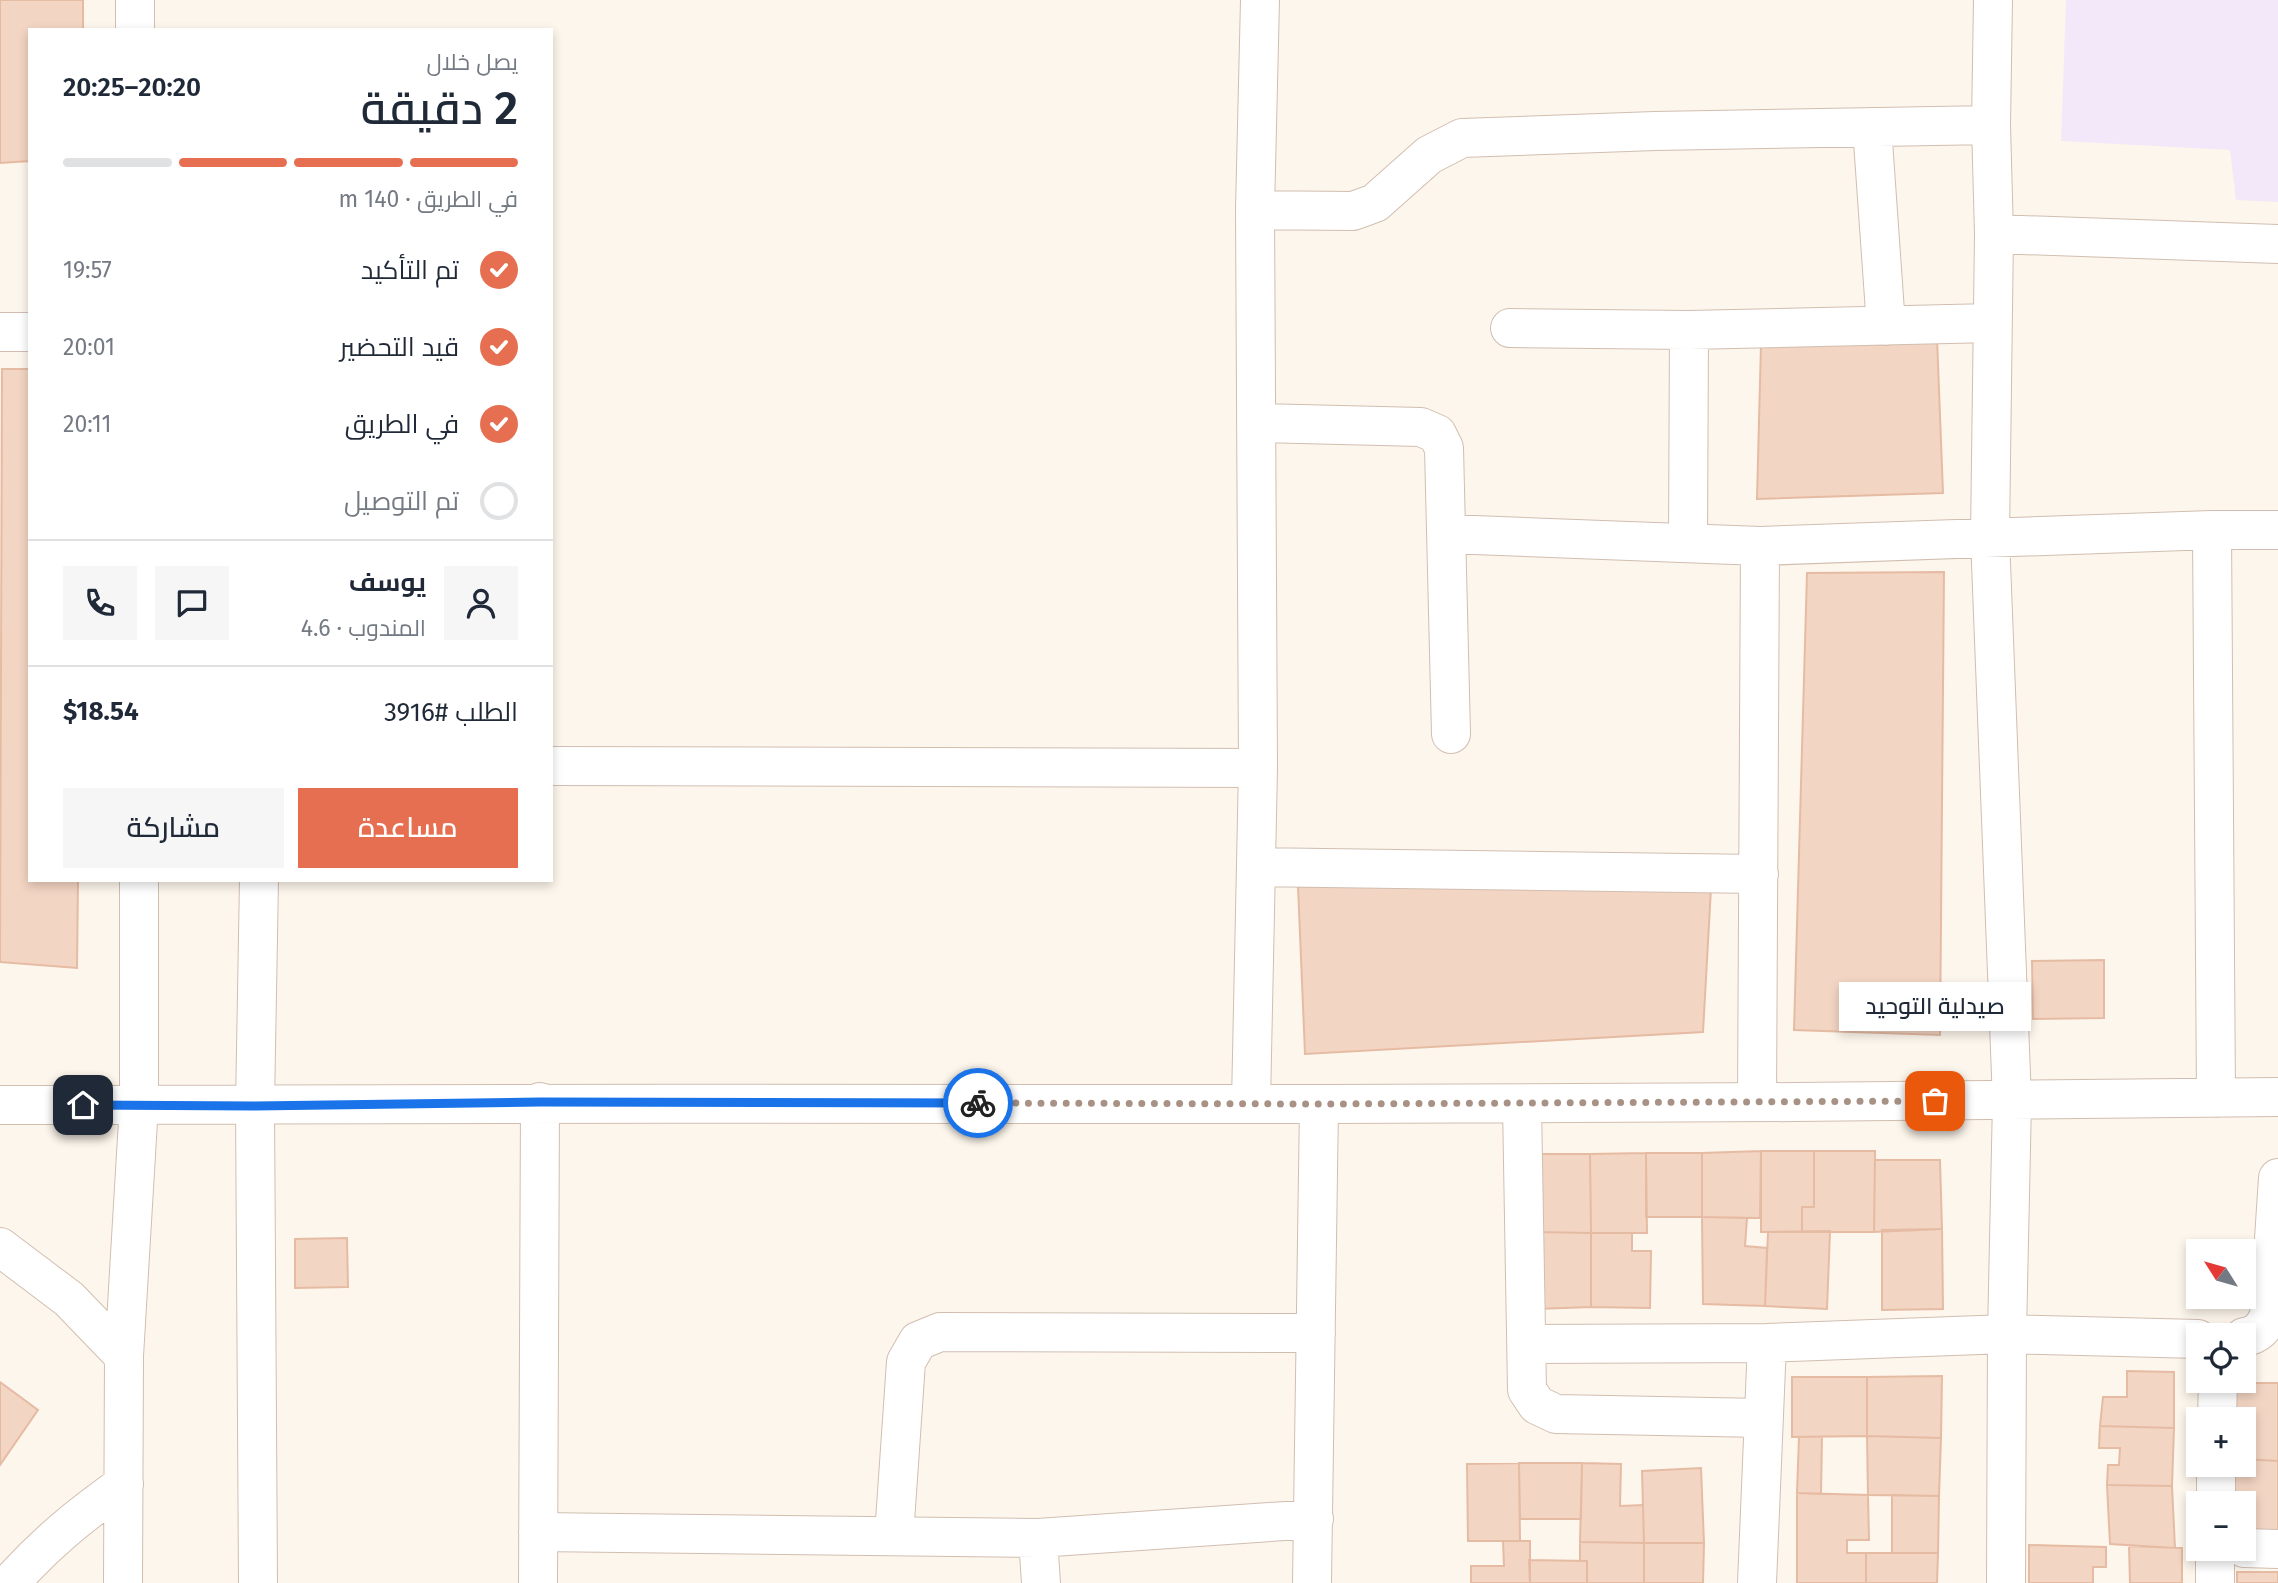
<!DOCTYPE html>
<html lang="ar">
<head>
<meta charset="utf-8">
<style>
  body { margin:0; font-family:"Fira Sans",Cairo,sans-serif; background:#f6f6f7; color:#1f2937; direction:rtl; height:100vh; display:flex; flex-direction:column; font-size:26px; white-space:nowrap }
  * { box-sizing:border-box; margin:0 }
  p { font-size:23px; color:#747a83 }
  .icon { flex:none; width:38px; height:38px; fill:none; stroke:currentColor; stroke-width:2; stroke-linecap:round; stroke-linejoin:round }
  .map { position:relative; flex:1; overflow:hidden; direction:ltr }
  .drawer { position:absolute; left:28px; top:28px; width:525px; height:854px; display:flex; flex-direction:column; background:#fff; border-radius:0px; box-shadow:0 4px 10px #0003; direction:rtl }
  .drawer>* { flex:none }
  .needle { width:46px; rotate:307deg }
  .tools { position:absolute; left:2186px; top:1239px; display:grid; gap:14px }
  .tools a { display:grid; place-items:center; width:70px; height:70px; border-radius:0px; background:#fff; box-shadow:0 4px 10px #0003; font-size:35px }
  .pin { position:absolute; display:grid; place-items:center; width:60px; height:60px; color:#fff; margin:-30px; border-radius:14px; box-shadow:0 4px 10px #0006 }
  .courier { position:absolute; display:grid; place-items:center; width:70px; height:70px; margin:-35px; border:5px solid #1a73e8; border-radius:50%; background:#fff; color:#222; box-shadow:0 2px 9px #0007 }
  .bubble { position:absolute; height:49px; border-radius:0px; background:#fff; box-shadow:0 4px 10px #0003; font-size:23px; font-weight:600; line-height:49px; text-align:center; direction:rtl }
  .summary em { font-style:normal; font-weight:600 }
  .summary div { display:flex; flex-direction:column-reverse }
  .summary { display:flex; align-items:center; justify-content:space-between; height:119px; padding:0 35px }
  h1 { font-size:46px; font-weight:600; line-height:52px }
  .bar { display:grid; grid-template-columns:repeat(4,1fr); gap:10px 7px; align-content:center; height:84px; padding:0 35px }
  .bar i { height:9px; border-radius:5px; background:#e0e1e3 }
  .bar .selected { background:#e76f51 }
  .bar p { grid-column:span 4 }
  .line { display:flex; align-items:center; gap:18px; padding:0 35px; border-top:2px solid #e0e1e3 }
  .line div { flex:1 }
  .round { display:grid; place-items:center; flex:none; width:74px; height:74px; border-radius:0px; background:#f6f6f7 }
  ol { padding:0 35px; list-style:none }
  li { display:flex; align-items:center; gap:21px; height:77px }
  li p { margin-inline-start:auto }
  li .icon { padding:7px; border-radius:50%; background:#e76f51; color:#fff; stroke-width:4 }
  li:last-child { color:#747a83 }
  li i { width:38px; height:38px; border:4px solid #e0e1e3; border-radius:50% }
  .action { display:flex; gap:14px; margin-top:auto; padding:14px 35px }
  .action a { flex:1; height:80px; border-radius:0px; background:#e76f51; color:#fff; font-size:28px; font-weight:600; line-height:80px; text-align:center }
  .action a+a { background:#f6f6f7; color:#1f2937 }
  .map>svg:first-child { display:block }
  .education { fill:#f3e8fa }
  .building { fill:#f3d5c3; stroke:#e6bba3; stroke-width:2 }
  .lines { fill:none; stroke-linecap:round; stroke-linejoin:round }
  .minor-casing { stroke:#d1beb0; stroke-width:40 }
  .minor { stroke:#fff; stroke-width:38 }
  .done { stroke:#a89285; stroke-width:7; stroke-dasharray:0 12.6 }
  .route { stroke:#1a73e8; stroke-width:9 }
</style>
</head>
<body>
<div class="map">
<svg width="2278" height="1583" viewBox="0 0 2278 1583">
  <rect width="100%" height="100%" fill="#fdf6ec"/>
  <path class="education" d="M2066,0H2278V202L2236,200L2230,150L2061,141Z"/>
  <path class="building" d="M0,0H83V30H30V161L0,163Z
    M1937,338L1943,493L1757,499L1761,344Z
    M2,369H30V880H78L77,968L0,962Z
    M1944,572L1940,1035L1794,1030L1807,573Z
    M1298,886L1711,888L1703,1032L1305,1054Z
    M2104,960V1018L2033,1019L2032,961Z
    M1761,1151L1760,1218L1702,1217V1153Z
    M1761,1151H1814V1207H1802V1232H1761Z
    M1814,1151H1875L1874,1232H1802V1207H1814Z
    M1646,1153L1647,1233H1591L1590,1154Z
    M1646,1153H1702V1217H1646Z
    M1535,1154H1590L1591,1233L1536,1232Z
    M1875,1160H1940L1942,1229L1874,1232Z
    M1702,1217L1747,1218L1745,1246L1767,1248L1765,1306L1703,1304Z
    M1942,1229L1943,1309L1882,1310V1230Z
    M1830,1231L1827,1309L1765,1306L1768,1232Z
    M1536,1232L1591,1233V1307L1536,1309Z
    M1591,1233H1632V1251H1651L1650,1308L1591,1307Z
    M347,1238L348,1287L295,1288V1239Z
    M2127,1371L2174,1372V1428L2100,1426L2103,1397H2127Z
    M1942,1376L1941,1438L1867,1436V1377Z
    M1792,1377H1867V1436L1792,1437Z
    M0,1382L38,1410L0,1465Z
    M2228,1383H2278V1461L2244,1459V1419H2227Z
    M2100,1426L2174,1428L2172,1486L2107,1485L2108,1465H2119L2120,1448H2099Z
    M1867,1436L1941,1438L1939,1496L1868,1495Z
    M1799,1437H1822L1821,1494L1797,1493Z
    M2244,1459L2278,1461V1533L2244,1531V1503H2226L2227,1465H2244Z
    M1519,1463H1582L1581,1519H1520Z
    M1519,1463L1520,1541H1468L1467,1464Z
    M1582,1463L1621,1464L1620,1506L1643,1505L1644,1543L1580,1542Z
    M1701,1468L1704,1543H1644L1642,1471Z
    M2107,1485L2172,1486L2175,1548L2110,1544Z
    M1797,1493L1868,1495L1869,1540H1847V1553H1866V1583H1797Z
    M1892,1495L1939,1496L1938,1553H1892Z
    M1503,1541H1530V1583H1471V1566H1504Z
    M1580,1542L1644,1543V1583H1587V1561H1580Z
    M1644,1543H1704L1703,1583H1644Z
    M2029,1545L2106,1547V1567H2093V1583H2029Z
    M2129,1546L2182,1548V1583H2130Z
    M1866,1553H1938L1937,1583H1866Z
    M1529,1560L1587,1561V1583H1530Z
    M2237,1572H2278V1583H2237Z"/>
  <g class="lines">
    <defs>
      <path id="minor" d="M135,0V30
        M1993,0L1991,125L1994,234L1990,537L2012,1101L2007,1334L2006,1583
        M1872,127L1886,326
        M1255,210L1353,211L1375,203L1429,155L1462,138L1655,131L1991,125
        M1994,234L2278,244
        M1510,328L1689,330L1992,323
        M0,332H30
        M1256,423L1421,427L1437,434L1444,448L1451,734
        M2212,530L2216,1098
        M1448,534L1760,546L2212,530H2278
        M1688,543L1689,330
        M551,766L1258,768
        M1256,867L1759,874
        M1757,1102L1760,546
        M1251,1103L1258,768L1255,210L1260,0
        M1522,1104L1527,1390L1537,1405L1556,1414L1762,1418
        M0,1105C443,1102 885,1105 1328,1104C1645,1104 1961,1101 2278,1097
        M0,1247L69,1299L124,1356
        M2244,1337C2258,1335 2264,1328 2269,1315L2278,1178
        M1527,1344L1767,1343L2007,1334L2198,1339
        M2217,1419L2218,1381
        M2216,1503V1465
        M538,1532L1038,1538L1314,1519
        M894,1536L906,1362L918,1341L940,1332L1316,1333
        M1038,1538L1041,1583
        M2244,1548L2278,1549
        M2215,1549V1583
        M10,1583C47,1542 79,1516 124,1484
        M123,1583L124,1356L139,1104V880
        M258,1583L255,1106L259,880
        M538,1583L540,1102
        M1312,1583L1319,1104
        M1757,1583L1767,1343"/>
    </defs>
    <use href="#minor" class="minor-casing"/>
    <use href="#minor" class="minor"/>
  </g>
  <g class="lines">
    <path class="done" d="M978,1103L1319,1104L1935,1101"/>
    <path class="route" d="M83,1105L255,1106L540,1102L978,1103"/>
  </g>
</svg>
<div class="tools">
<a><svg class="needle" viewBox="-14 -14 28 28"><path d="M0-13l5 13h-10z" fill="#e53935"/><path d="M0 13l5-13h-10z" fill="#747a83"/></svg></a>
<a><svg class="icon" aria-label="locate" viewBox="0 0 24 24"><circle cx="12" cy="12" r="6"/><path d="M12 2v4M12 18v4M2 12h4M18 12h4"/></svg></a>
<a>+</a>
<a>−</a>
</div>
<div class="pin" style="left:1935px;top:1101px;background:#ea580c"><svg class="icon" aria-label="bag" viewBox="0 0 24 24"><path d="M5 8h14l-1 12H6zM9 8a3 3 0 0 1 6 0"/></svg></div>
<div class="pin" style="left:83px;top:1105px;background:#1f2937"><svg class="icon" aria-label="home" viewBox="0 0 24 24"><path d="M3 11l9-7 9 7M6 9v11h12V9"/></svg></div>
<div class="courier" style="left:978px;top:1103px"><svg class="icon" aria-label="bike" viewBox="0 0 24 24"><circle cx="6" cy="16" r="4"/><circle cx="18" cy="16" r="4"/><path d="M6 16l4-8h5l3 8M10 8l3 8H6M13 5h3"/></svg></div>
<div class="bubble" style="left:1839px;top:982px;width:192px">صيدلية التوحيد</div>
<section class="drawer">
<div class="summary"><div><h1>2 دقيقة</h1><p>يصل خلال</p></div><em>20:20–20:25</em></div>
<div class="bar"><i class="selected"></i><i class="selected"></i><i class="selected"></i><i></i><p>في الطريق · 140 m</p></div>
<ol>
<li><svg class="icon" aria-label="check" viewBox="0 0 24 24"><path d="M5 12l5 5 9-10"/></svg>تم التأكيد<p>19:57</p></li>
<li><svg class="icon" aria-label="check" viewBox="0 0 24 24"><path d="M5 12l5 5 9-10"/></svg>قيد التحضير<p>20:01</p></li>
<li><svg class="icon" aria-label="check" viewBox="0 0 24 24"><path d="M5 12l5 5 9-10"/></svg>في الطريق<p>20:11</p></li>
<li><i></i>تم التوصيل</li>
</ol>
<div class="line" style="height:126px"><a class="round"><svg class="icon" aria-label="person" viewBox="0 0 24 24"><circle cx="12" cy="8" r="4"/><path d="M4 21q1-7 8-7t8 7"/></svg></a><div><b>يوسف</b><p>المندوب · 4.6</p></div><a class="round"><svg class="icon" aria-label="chat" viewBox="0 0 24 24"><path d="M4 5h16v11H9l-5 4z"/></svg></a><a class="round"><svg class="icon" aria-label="phone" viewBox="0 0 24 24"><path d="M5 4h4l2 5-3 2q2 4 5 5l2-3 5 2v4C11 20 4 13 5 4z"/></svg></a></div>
<div class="line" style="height:91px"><div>الطلب #3916</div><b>$18.54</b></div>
<div class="action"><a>مساعدة</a><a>مشاركة</a></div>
</section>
</div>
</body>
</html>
